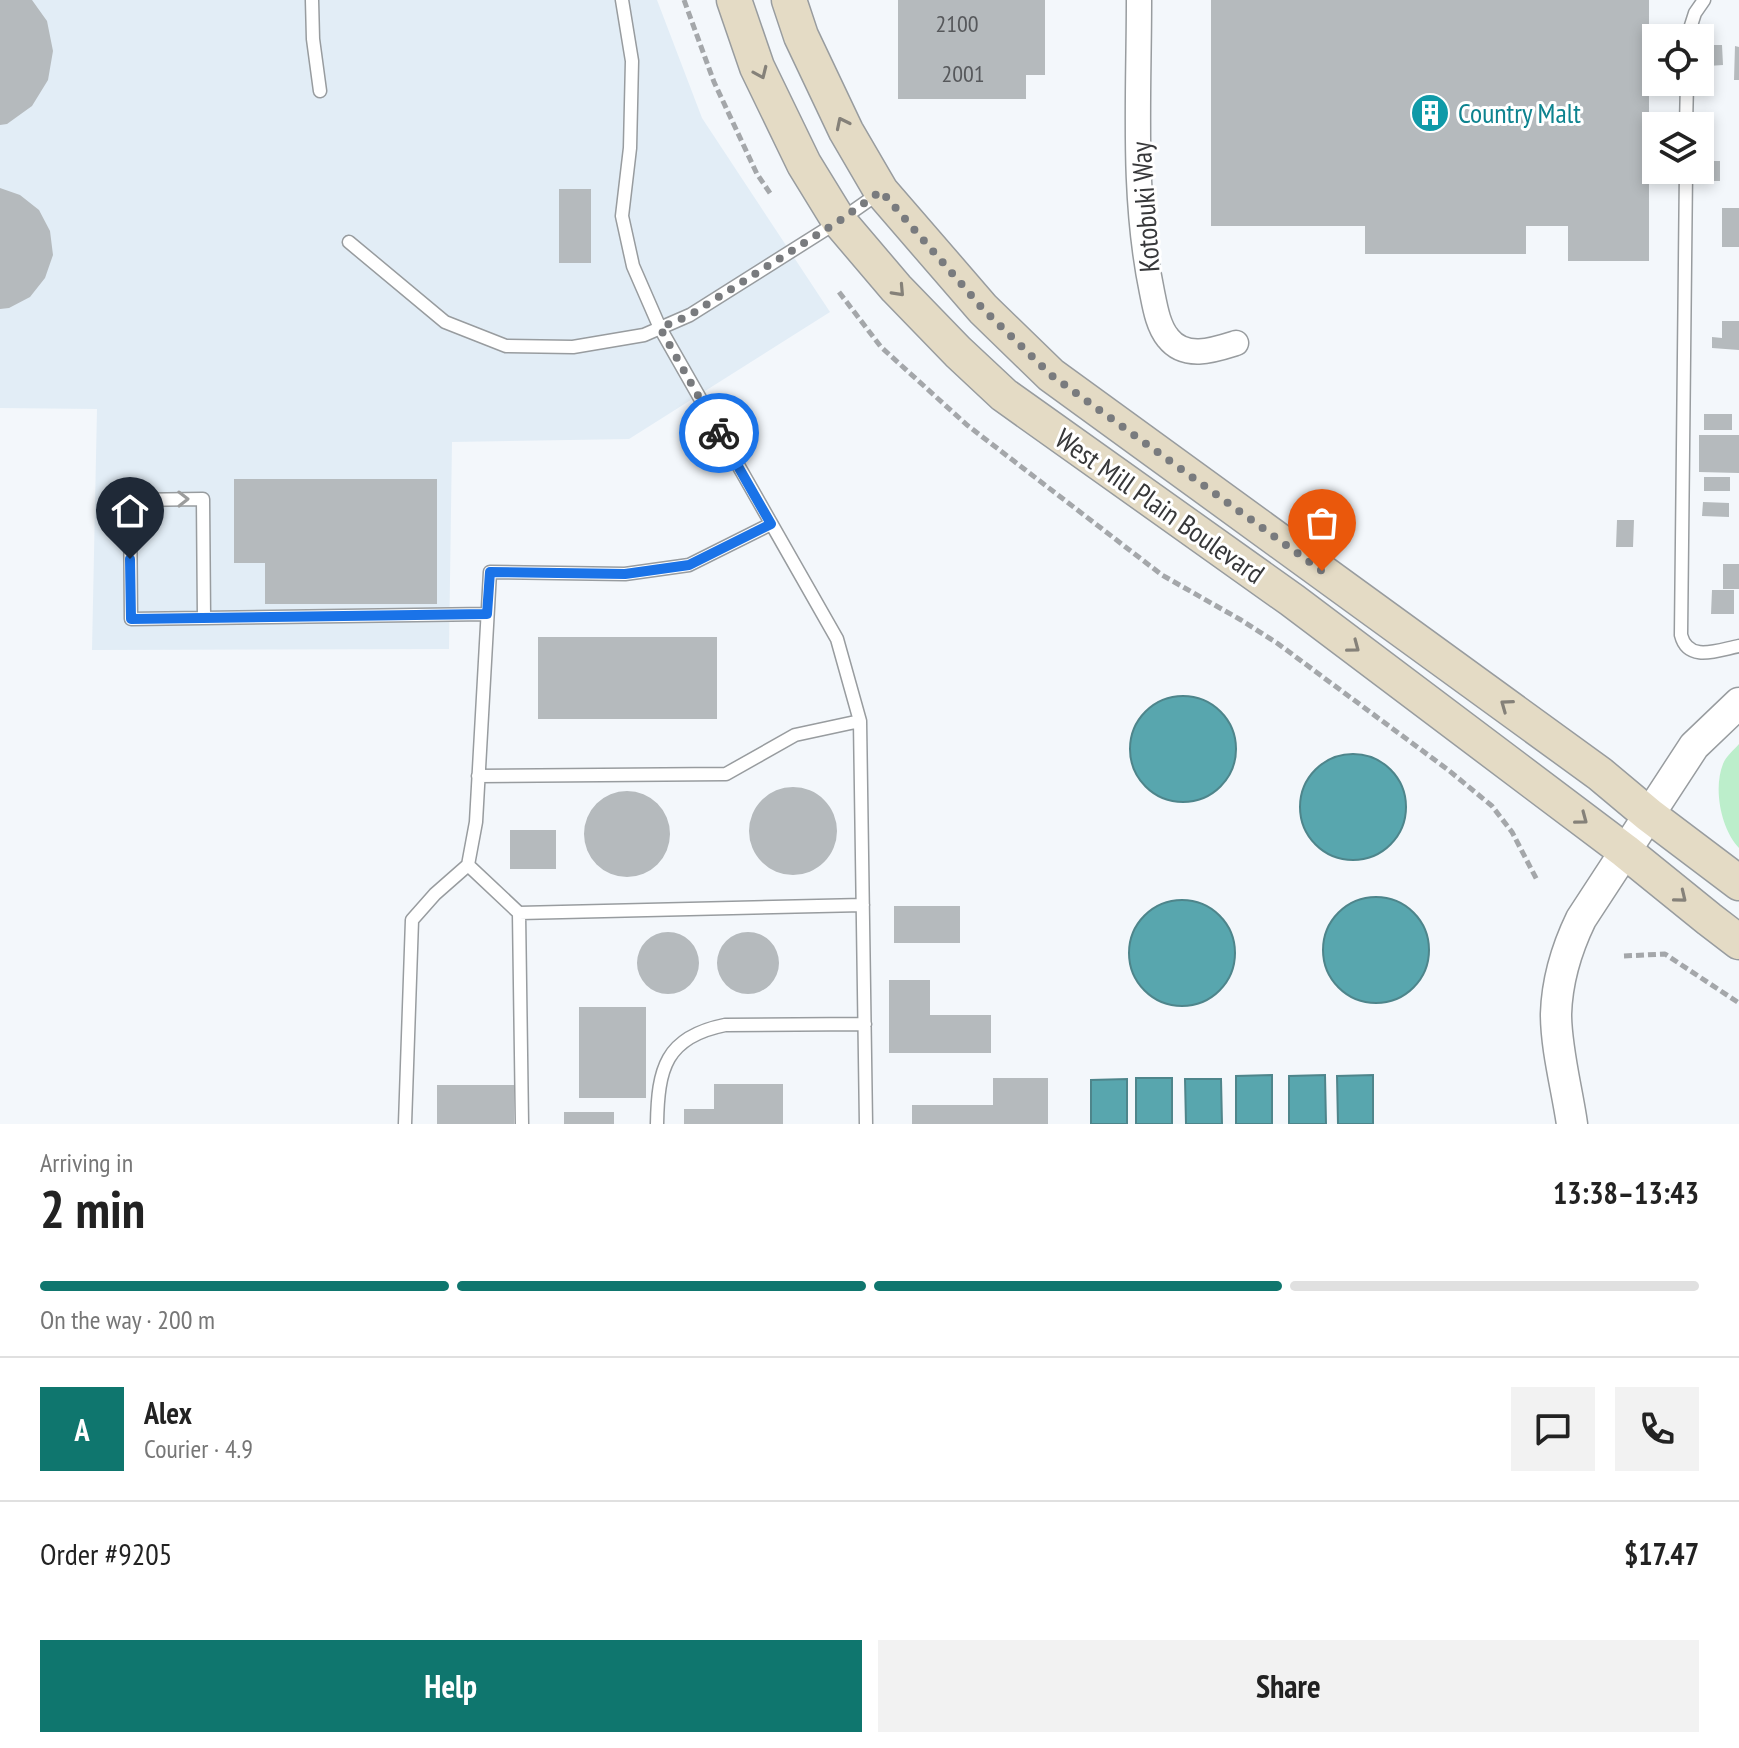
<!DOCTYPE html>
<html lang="en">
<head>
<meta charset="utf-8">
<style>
  body { margin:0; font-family:"PT Sans Narrow",sans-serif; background:#f2f2f2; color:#222; height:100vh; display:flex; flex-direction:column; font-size:30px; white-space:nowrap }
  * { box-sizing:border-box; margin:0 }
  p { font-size:26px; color:#767676 }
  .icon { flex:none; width:44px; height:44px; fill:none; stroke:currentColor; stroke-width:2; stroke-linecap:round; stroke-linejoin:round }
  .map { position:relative; height:1124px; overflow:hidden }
  .details { display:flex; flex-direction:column; background:#fff; flex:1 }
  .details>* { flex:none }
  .buttons { position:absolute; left:1642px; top:24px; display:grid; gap:16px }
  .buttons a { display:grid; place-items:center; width:72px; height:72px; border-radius:0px; background:#fff; box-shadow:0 4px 12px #0003; font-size:40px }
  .pin { position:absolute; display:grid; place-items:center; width:68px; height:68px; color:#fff; margin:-82px -34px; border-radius:50% 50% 50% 0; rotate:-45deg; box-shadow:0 0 8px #0007 }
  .pin .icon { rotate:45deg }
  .courier { position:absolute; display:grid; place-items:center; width:80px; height:80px; margin:-40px; border:6px solid #1a73e8; border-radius:50%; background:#fff; color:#222; box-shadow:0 2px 10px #0007 }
  .head em { font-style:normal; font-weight:700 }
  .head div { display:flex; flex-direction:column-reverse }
  .head { display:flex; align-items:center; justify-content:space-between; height:136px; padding:0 40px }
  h1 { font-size:52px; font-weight:700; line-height:60px }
  .bar { display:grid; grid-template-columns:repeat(4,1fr); gap:12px 8px; align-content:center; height:96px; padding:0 40px }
  .bar i { height:10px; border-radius:6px; background:#e0e0e0 }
  .bar .on { background:#0f766e }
  .bar p { grid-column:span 4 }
  .line { display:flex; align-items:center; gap:20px; padding:0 40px; border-top:2px solid #e0e0e0 }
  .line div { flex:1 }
  .round { display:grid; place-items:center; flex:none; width:84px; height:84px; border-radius:0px; background:#f2f2f2 }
  .primary-button { display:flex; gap:16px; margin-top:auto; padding:16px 40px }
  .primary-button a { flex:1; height:92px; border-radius:0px; background:#0f766e; color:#fff; font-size:32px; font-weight:700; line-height:92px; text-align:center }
  .primary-button a+a { background:#f2f2f2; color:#222 }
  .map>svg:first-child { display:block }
  .built { fill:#e2edf6 }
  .green { fill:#bceecb }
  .water { fill:#58a6ae; stroke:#4e858b; stroke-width:2 }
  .building { fill:#b5babd }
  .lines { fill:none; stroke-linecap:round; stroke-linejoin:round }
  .service-casing { stroke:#989c9f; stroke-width:15 }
  .minor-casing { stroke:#989c9f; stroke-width:27 }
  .tertiary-casing { stroke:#989c9f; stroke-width:33 }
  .secondary-casing { stroke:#989c9f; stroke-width:37 }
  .path { stroke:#a4a7aa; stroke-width:5; stroke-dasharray:8 4; stroke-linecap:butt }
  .service { stroke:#fff; stroke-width:12 }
  .minor { stroke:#fff; stroke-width:24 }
  .tertiary { stroke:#fff; stroke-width:30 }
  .secondary { stroke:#e4dbc5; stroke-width:34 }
  .oneway { stroke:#858179 }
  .oneway2 { stroke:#9b9c9c }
  .done { stroke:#797b7e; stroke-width:8; stroke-dasharray:0 14.4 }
  .route { stroke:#1a73e8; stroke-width:10 }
  .labels { text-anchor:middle; stroke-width:6; stroke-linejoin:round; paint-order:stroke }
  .number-label { font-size:24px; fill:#56585b }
  .culture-label { font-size:28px; fill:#0d838f; stroke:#fff; text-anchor:start }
  .street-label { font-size:28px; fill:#37383a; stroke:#fff }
</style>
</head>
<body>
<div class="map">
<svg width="1739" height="1124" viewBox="0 0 1739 1124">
  <rect width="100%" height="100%" fill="#f3f7fb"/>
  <path class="built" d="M0,0H657L702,118L830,312L629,439L452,442L449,649L92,650L97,409L0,408Z"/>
  <path class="green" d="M1739,744V848C1721,829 1713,789 1723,764C1726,756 1734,750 1739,744Z"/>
  <path class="water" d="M1130 749a53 53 0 1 1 106 0a53 53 0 1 1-106 0Z
    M1300 807a53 53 0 1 1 106 0a53 53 0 1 1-106 0Z
    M1323 950a53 53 0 1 1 106 0a53 53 0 1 1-106 0Z
    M1129 953a53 53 0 1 1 106 0a53 53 0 1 1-106 0Z
    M1272,1075V1124H1236V1076Z
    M1325,1075L1326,1124H1289V1076Z
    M1373,1075V1124H1338L1337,1076Z
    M1136,1078H1172V1124H1136Z
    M1127,1079V1124H1091V1080Z
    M1185,1079H1221L1222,1124H1186Z"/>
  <path class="building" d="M0,0H32L47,21L53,51L48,80L32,106L7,124L0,125Z
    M898,0H1045V75H1026V99H898Z
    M1211,0H1649V261H1568V226H1526V254H1365V226H1211Z
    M1706,45H1722L1723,65L1708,66Z
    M1735,46L1739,47V80H1734Z
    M1700,161H1720V181H1699Z
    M0,188L20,195L39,210L50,231L53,255L45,278L30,297L9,308L0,309Z
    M559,189H591V263H559Z
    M1722,208H1739V247H1722Z
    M1722,321H1739V350L1712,348V337L1722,338Z
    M1704,414H1732V430H1704Z
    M1699,435H1739V473L1699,472Z
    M1704,477H1730V491H1704Z
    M234,479H437V604H265V563H234Z
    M1703,502L1729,503V517L1702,516Z
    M1617,520H1634L1633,547H1616Z
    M1723,564H1739V589H1723Z
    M1712,590H1734V614H1711Z
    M538,637H717V719H538Z
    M749 831a44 44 0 1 1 88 0a44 44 0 1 1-88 0Z
    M584 834a43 43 0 1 1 86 0a43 43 0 1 1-86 0Z
    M510,830H556V869H510Z
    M894,906H960V943H894Z
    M637 963a31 31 0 1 1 62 0a31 31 0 1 1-62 0Z
    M717 963a31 31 0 1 1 62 0a31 31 0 1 1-62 0Z
    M889,980H930V1015H991V1053H889Z
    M579,1007H646V1098H579Z
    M993,1078H1048V1124H912V1105H993Z
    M714,1084H783V1124H684V1109H714Z
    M437,1085H514V1124H437Z
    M564,1112H614V1124H564Z"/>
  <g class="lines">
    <defs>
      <path id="service" d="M312,0L313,39L320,91
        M622,0L632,61L630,148L622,216L633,266L660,328L837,639L860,721L866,1124
        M1687,38L1695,13L1704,0
        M1686,126L1687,82
        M1686,170L1681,635C1688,663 1718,650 1739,646
        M349,242L445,322L506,346L573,347L644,335L690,315L839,221L879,193
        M204,618L203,499L130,500L131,619L487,614
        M478,776L726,774L795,735L860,721
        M468,865L519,913L863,905
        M519,913L522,1124
        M405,1124L412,920L435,894L468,865L476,822L490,572L625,574L689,565L771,524
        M657,1124C658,1069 665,1037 725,1025L865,1024"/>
      <path id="minor" d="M1139,0C1139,97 1132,196 1152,292C1155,307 1158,326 1168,338C1185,360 1214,350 1236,343"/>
      <path id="tertiary" d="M1572,1124C1567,1089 1556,1049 1556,1014C1557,981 1567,948 1581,919L1694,746L1739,703"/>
      <path id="secondary" d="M734,0L757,67L804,164L839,221L896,288L958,352L1004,395L1292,600L1625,851L1709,919L1739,942
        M789,0L801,36L846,131L881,191L983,309L1051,375L1600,774L1649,815L1739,883"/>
    </defs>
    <use href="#service" class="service-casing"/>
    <use href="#minor" class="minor-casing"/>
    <use href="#tertiary" class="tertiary-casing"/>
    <use href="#secondary" class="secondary-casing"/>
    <path class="path" d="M684,0L714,82L757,174L772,196
      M839,292L881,347L967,425L1162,575L1241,620L1277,643L1447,769L1492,806L1512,832L1538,882
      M1624,956L1665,954L1739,1003"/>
    <use href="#service" class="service"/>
    <use href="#minor" class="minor"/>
    <use href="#tertiary" class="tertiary"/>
    <use href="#secondary" class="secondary"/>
  </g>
  <defs><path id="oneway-chevron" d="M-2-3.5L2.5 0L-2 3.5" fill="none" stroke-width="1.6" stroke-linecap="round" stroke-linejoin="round" transform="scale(2)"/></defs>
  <g class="oneway">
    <use href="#oneway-chevron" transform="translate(761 73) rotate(66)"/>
    <use href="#oneway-chevron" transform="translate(842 123) rotate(-116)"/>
    <use href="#oneway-chevron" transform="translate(899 291) rotate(47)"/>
    <use href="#oneway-chevron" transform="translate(1354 647) rotate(37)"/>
    <use href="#oneway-chevron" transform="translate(1506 705) rotate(-144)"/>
    <use href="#oneway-chevron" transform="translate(1582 819) rotate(37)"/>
    <use href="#oneway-chevron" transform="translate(1681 897) rotate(39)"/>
  </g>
  <use class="oneway2" href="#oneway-chevron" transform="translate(183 499) rotate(-1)"/>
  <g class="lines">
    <path class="done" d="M719,433L660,328L690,315L839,221L881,191L983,309L1051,375L1322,571"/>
    <path class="route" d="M130,559L131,619L487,614L490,572L625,574L689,565L771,524L719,433"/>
  </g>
  <defs>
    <symbol id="building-disc" viewBox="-11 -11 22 22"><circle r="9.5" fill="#0f9aa8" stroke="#fff"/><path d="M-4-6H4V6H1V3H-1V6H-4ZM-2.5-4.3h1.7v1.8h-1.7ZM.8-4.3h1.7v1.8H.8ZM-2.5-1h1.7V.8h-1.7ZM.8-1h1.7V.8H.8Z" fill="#fff"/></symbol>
  </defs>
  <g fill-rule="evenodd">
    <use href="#building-disc" x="1408" y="91" width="44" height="44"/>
  </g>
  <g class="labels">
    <g class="number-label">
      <text x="957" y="32">2100</text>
      <text x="963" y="82">2001</text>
    </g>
    <g class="culture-label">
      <text x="1458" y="123">Country Malt</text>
    </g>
    <g class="street-label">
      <text transform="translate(1145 207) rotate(-94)" y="10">Kotobuki Way</text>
      <text transform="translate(1160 506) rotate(35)" y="10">West Mill Plain Boulevard</text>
    </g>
  </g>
</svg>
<div class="buttons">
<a><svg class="icon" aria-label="locate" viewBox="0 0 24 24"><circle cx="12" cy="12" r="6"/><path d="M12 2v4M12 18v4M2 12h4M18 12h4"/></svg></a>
<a><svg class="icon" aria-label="layers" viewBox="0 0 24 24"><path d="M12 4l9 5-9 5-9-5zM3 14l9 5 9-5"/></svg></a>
</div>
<div class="pin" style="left:1322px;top:571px;background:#ea580c"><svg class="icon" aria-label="bag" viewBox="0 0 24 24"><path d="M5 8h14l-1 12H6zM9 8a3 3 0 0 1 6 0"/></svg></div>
<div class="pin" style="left:130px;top:559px;background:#1f2937"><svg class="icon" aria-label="home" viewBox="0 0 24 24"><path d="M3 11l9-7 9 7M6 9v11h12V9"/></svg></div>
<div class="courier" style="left:719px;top:433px"><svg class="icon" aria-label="bike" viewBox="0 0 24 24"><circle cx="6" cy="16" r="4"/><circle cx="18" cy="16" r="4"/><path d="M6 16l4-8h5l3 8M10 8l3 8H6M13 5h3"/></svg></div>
</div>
<section class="details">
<div class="head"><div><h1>2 min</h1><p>Arriving in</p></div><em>13:38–13:43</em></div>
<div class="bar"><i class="on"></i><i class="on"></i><i class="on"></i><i></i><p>On the way · 200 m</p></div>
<div class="line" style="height:144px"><b class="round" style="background:#0f766e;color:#fff">A</b><div><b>Alex</b><p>Courier · 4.9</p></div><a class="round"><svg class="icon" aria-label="chat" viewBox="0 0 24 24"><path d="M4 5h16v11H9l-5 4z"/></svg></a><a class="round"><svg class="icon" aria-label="phone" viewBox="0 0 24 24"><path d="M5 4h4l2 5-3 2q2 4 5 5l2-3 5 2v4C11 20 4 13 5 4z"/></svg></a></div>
<div class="line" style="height:104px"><div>Order #9205</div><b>$17.47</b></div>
<div class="primary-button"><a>Help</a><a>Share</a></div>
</section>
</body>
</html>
